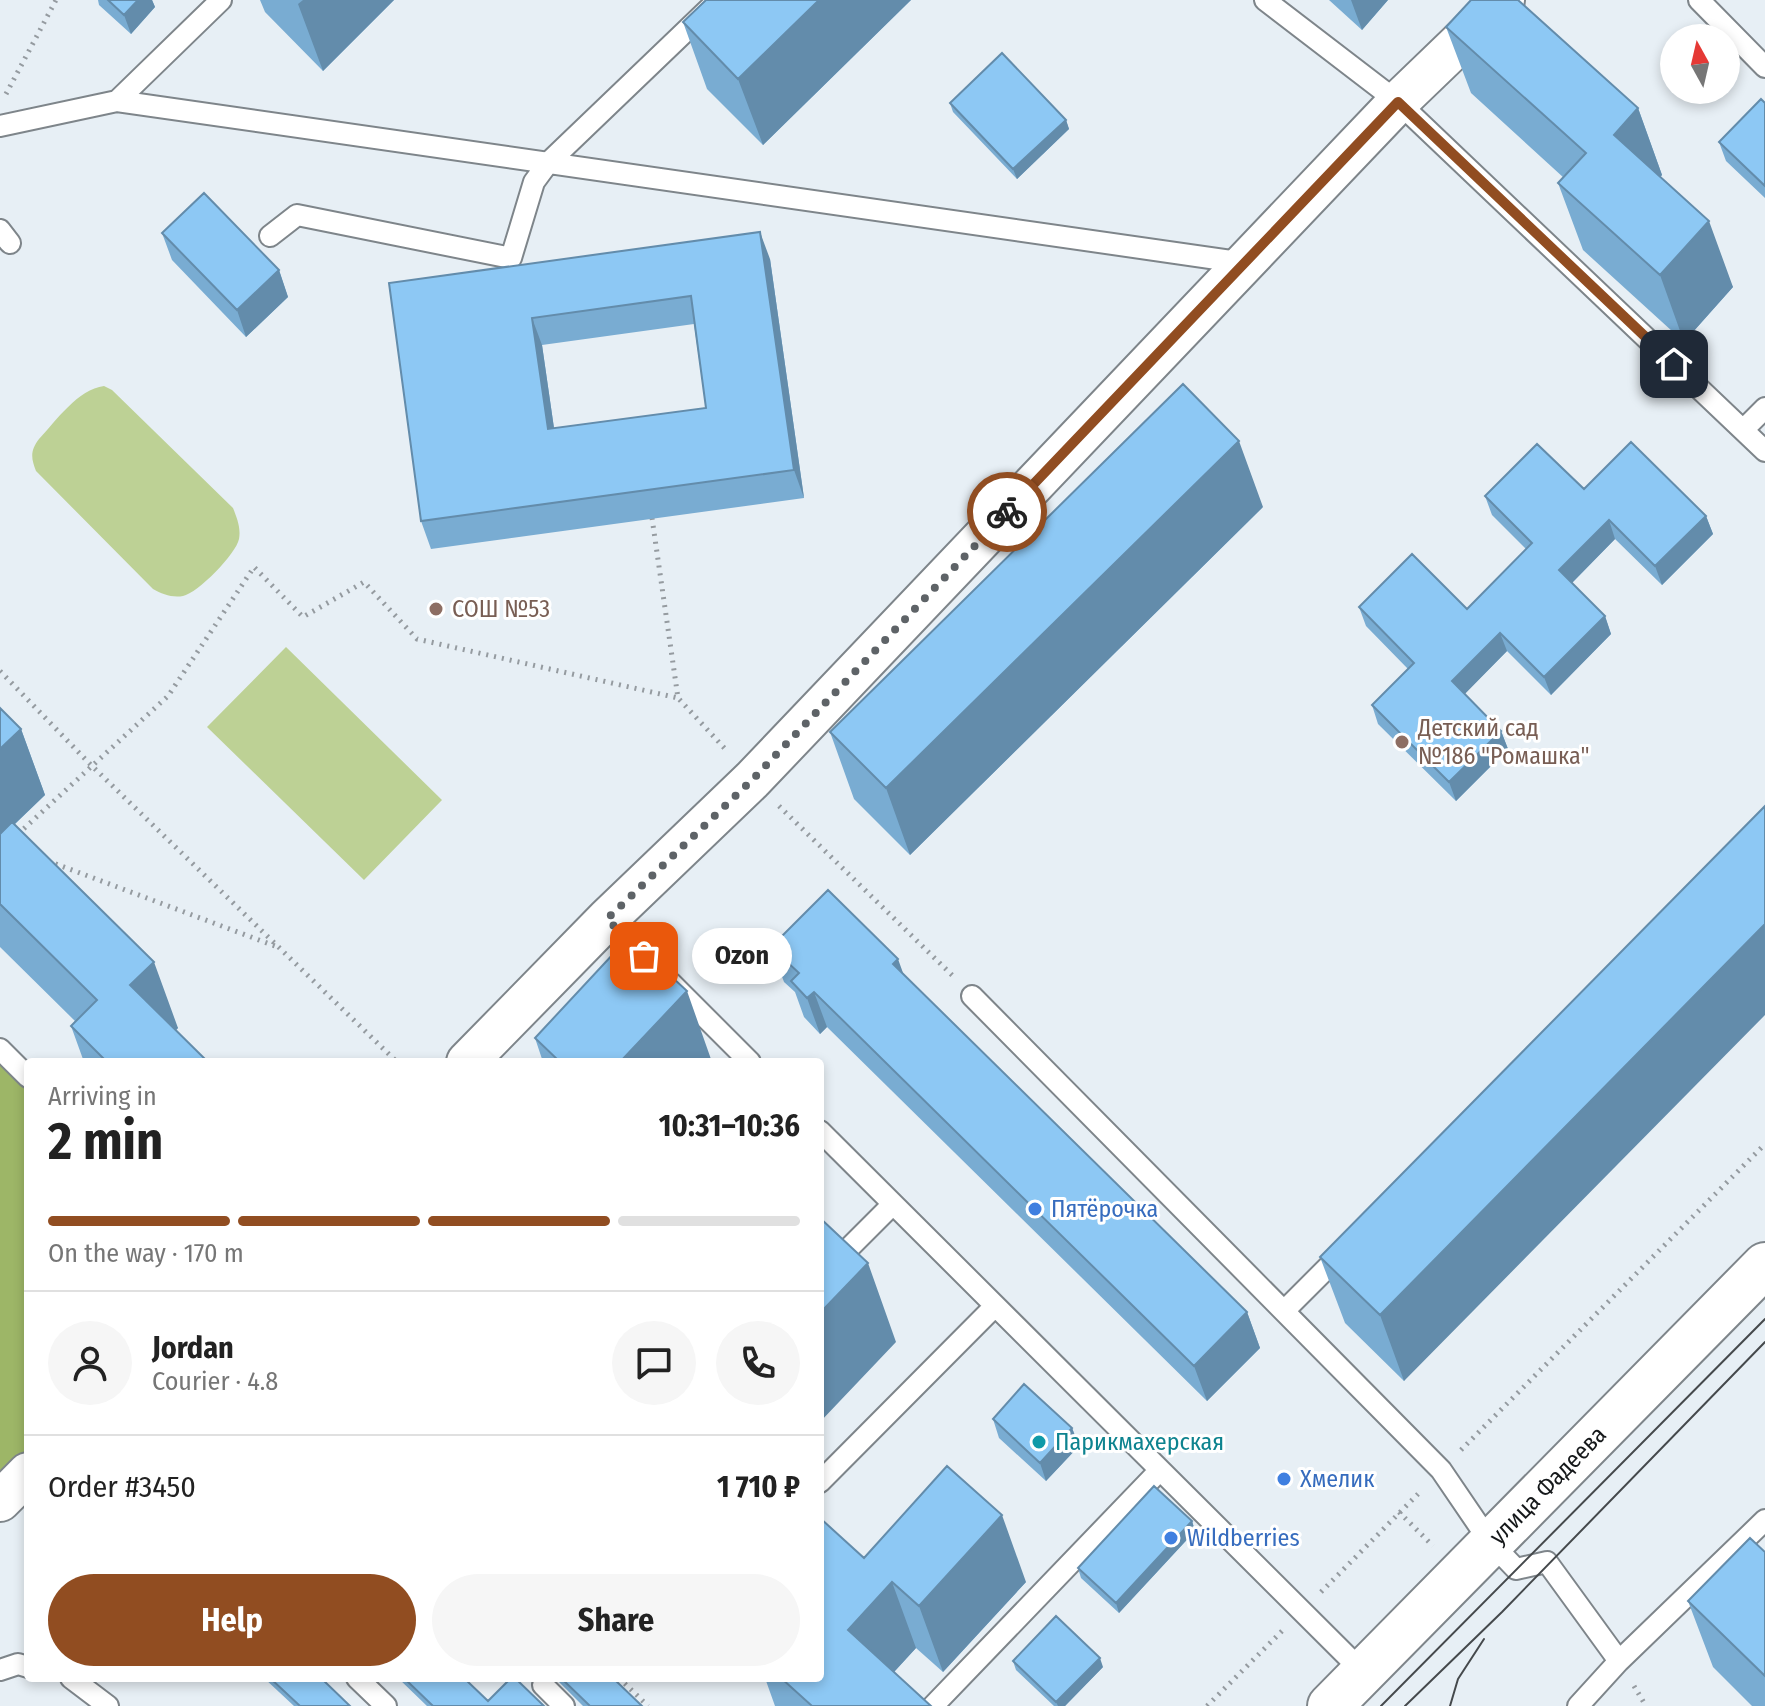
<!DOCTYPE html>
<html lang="en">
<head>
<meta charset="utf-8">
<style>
  body { margin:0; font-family:"Fira Sans Condensed",sans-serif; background:#f6f6f6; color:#222; height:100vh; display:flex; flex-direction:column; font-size:30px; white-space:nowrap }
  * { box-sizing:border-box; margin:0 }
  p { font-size:26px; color:#767676 }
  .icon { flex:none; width:44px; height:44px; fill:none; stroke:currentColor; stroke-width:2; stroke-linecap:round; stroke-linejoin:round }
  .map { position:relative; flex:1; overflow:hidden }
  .panel { position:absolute; left:24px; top:1058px; width:800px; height:624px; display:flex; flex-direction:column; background:#fff; border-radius:8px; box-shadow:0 4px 12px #0003 }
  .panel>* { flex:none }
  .needle { width:52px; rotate:352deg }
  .controls { position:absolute; left:1660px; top:24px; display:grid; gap:16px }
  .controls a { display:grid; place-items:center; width:80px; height:80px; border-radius:50%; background:#fff; box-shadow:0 4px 12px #0003; font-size:40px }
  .pin { position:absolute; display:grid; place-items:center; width:68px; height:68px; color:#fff; margin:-34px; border-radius:16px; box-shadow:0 4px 12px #0006 }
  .courier { position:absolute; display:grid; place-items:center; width:80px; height:80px; margin:-40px; border:6px solid #914d21; border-radius:50%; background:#fff; color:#222; box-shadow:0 2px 10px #0007 }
  .bubble { position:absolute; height:56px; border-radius:28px; background:#fff; box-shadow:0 4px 12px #0003; font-size:26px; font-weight:700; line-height:56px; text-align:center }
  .overview em { font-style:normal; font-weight:700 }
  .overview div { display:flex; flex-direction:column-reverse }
  .overview { display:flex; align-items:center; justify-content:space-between; height:136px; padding:0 24px }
  h1 { font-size:52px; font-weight:700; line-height:60px }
  .bar { display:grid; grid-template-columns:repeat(4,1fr); gap:12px 8px; align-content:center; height:96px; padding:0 24px }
  .bar i { height:10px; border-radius:6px; background:#e0e0e0 }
  .bar .active { background:#914d21 }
  .bar p { grid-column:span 4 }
  .line { display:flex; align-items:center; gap:20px; padding:0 24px; border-top:2px solid #e0e0e0 }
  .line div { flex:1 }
  .round { display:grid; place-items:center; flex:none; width:84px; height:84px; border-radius:42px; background:#f6f6f6 }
  .button { display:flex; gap:16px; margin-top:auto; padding:16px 24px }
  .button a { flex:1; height:92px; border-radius:48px; background:#914d21; color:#fff; font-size:32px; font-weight:700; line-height:92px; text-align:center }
  .button a+a { background:#f6f6f6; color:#222 }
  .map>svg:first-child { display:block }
  .green { fill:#bdd195 }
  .forest { fill:#9db667 }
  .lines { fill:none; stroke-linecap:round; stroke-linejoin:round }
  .lane-casing { stroke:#7e858a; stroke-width:24 }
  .street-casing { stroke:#7e858a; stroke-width:44 }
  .secondary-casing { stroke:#7e858a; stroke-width:48 }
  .path { stroke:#959ba0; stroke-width:5; stroke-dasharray:2 6; stroke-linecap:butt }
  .lane { stroke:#fff; stroke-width:20 }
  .street { stroke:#fff; stroke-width:40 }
  .secondary { stroke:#fff; stroke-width:44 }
  .tram { stroke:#45494c; stroke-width:2 }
  .wall { fill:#79acd2; fill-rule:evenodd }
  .shaded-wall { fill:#638cab }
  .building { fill:#8dc8f4; stroke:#638cab; stroke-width:2; fill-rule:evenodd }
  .done { stroke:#5e6367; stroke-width:8; stroke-dasharray:0 14.4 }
  .route { stroke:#914d21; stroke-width:10 }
  .education-dot { fill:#8d6e63; stroke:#fff; stroke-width:3 }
  .shop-dot { fill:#3f7fe0; stroke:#fff; stroke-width:3 }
  .culture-dot { fill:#0f9aa8; stroke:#fff; stroke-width:3 }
  .labels { text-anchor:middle; stroke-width:6; stroke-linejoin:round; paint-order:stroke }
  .education-label { font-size:24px; fill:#785e54; stroke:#fff; text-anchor:start }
  .shop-label { font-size:24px; fill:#366cbe; stroke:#fff; text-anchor:start }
  .culture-label { font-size:24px; fill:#0d838f; stroke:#fff; text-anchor:start }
  .street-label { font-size:24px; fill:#15181a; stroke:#fff }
</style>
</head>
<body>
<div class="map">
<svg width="1765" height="1706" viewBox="0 0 1765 1706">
  <rect width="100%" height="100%" fill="#e7eff5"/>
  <path class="green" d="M104,386L112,390L233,508C237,518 241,528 239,539C236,554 198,593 183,596C172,598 162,594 153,589L36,471C31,458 30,451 39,439C56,421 78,389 104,386Z
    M286,647L442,800L364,880L207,727Z"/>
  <path class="forest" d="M0,1053L28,1080V1473L0,1501Z"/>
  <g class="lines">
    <defs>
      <path id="lane" d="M1265,0L1398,102L1765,451
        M1699,0L1765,67
        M117,101L221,0
        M0,126L117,101L1245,263
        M0,230L10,243
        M270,236L297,215L511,258L534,182L548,163L718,0
        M1743,430L1765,408
        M671,983L750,1062
        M972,996L1441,1470L1490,1542L1516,1569L1547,1562L1619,1661L1765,1520
        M0,1049L28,1077
        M820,1131L1363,1672
        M820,1277L893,1204
        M1284,1311L1344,1251
        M820,1482L995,1306
        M0,1670L18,1664L28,1667
        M71,1678L108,1706
        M357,1678L386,1706
        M543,1685L564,1706
        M933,1706L1160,1470
        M1578,1706L1619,1661"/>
      <path id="street" d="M467,1062L607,919L752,780L1398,102L1504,0
        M0,1501L28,1473"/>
      <g id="secondary">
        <path id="s1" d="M1330,1706L1765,1265"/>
      </g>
    </defs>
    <use href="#lane" class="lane-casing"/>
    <use href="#street" class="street-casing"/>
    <use href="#secondary" class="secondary-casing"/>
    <path class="path" d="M6,94L56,0
      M652,518L678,698L728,752
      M0,671L92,766L397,1062
      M779,806L955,978
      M18,834L168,696L254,567L303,617L364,582L417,639L678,698
      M48,861L275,946
      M1461,1450L1765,1144
      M1399,1512L1433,1546
      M1321,1592L1421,1491
      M619,1678L648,1706
      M1634,1686L1646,1706
      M1207,1706L1283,1630"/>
    <use href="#lane" class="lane"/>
    <use href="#street" class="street"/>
    <use href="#secondary" class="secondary"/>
    <path class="tram" d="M1381,1706L1765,1319
      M1405,1706L1502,1612L1765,1342
      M1450,1706L1458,1679L1484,1639"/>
  </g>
  <path class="wall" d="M98,0H152L155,7L131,34L99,5Z
    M260,0H394L323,71L265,12Z
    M706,0H911L763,145L707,89L683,22Z
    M1329,0H1388L1362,30Z
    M1446,27L1638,108L1662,175L1660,177L1733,287L1684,342L1583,250L1558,183L1564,178L1471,93Z
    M950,103L1066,120L1069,129L1017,179L953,112Z
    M1765,103V198L1726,161L1719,142Z
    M162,233L279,270L288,297L246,337L172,260Z
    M770,259L804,498L431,549L421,521L389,283ZM694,324L706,408L554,428L542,345Z
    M1584,489L1706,516L1713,534L1662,585L1615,539L1572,583L1605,616L1611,634L1551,695L1507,651L1464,694L1501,731L1508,749L1456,801L1378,724L1372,705L1408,669L1366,626L1359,607L1467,609L1526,549L1492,515L1485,496Z
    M1263,507L910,855L854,799L830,732Z
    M0,708L21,729L45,795L14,825L178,1028L176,1030L208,1062H84L71,1026L75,1021L0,947Z
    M1765,806L1404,1381L1345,1323L1320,1257Z
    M771,947L904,975L1247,1312L1260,1348L1207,1401L827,1027L820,1034L804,1017L795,992L784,982Z
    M535,1038L712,1062H543Z
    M993,1419L1072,1428L1079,1446L1046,1481L999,1438Z
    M1192,1521L1195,1531L1119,1613L1081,1578L1078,1568Z
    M1765,1552V1706H1752L1713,1667L1688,1601Z
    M864,1558L1026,1582L943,1672L916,1648L894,1672L931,1706H775L765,1678H820Z
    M1013,1661L1103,1667L1065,1706H1054L1016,1670Z
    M264,1678H321L350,1706H294Z
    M398,1678H464L488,1701L544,1706H427Z
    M555,1678H613L642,1706H583Z"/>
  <path class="shaded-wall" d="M138,0H152L155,7L131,34L124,15Z
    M303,0H394L323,71L298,4Z
    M819,0H911L763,145L738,79Z
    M1351,0H1388L1362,30Z
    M1638,108L1662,175L1638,201L1614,135Z
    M1066,120L1069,129L1017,179L1013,169Z
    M1709,221L1733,287L1684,342L1660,275Z
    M760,232L770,259L804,498L794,470Z
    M279,270L288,297L246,337L237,310Z
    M532,318L542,345L558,456L548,429Z
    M1239,441L1263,507L910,855L886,788Z
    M1706,516L1713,534L1662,585L1655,566Z
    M1609,520L1615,539L1566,589L1559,570Z
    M1605,616L1611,634L1551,695L1544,677Z
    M1500,633L1507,651L1459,700L1452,681Z
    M21,729L45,795L0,838V749Z
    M1501,731L1508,749L1456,801L1449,782Z
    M1765,924V1015L1404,1381L1380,1315Z
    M898,959L911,995L893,964Z
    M154,962L178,1028L154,1052L130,985Z
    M687,991L712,1062H620Z
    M814,992L827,1027L820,1034L807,998Z
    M868,1263L896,1342L820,1422V1313Z
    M1247,1312L1260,1348L1207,1401L1194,1366Z
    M1072,1428L1079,1446L1046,1481L1040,1463Z
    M1002,1515L1026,1582L943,1672L919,1606Z
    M1192,1521L1195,1531L1119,1613L1116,1603Z
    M892,1582L916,1648L872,1696L848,1630Z
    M1100,1658L1103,1667L1065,1706H1058L1056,1702Z"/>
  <path class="building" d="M108,0H138L124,15Z
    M706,0H819L738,79L683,22Z
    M1471,0H1518L1638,108L1614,135L1709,221L1660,275L1558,183L1586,153L1446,27Z
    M1002,53L1066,120L1013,169L950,103Z
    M1761,99L1765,103V186L1719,142Z
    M204,193L279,270L237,310L162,233Z
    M760,232L794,470L421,521L389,283ZM691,296L706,408L548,429L532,318Z
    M1183,384L1239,441L886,788L830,732Z
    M1631,442L1706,516L1655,566L1609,520L1559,570L1605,616L1544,677L1500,633L1452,681L1501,731L1449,782L1372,705L1414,663L1359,607L1412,554L1467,609L1532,543L1485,496L1537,444L1584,489Z
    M0,708L21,729L0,749Z
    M1765,806V924L1380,1315L1320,1257Z
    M12,822L154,962L130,985L208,1062H107L71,1026L97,1000L0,904V834Z
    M828,890L898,959L893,964L1247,1312L1194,1366L814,992L807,998L791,981L799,973L771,947Z
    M629,937L687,991L620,1062H560L535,1038Z
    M820,1218L868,1263L820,1313Z
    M1024,1384L1072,1428L1040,1463L993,1419Z
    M947,1466L1002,1515L919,1606L892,1582L848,1630L931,1706H812L781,1678H820V1518L864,1558Z
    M1154,1486L1192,1521L1116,1603L1078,1568Z
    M1750,1538L1765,1552V1676L1688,1601Z
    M1056,1616L1100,1658L1056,1702L1013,1661Z
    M270,1678H321L350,1706H300Z
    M404,1678H464L488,1701L511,1678H515L544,1706H433Z
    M561,1678H613L642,1706H590Z"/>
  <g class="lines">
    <path class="done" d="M644,956L607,919L752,780L1007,512"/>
    <path class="route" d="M1007,512L1398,102L1674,364"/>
  </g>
  <g class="education-dot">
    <circle cx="436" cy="609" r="8"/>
    <circle cx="1402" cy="742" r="8"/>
  </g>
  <g class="shop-dot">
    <circle cx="1035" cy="1209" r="8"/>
    <circle cx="1284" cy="1479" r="8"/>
    <circle cx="1171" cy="1538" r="8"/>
  </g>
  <circle class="culture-dot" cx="1039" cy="1442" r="8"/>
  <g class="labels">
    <g class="education-label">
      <text x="452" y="617">СОШ №53</text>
      <text x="1418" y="736">Детский сад<tspan x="1418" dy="28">№186 "Ромашка"</tspan></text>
    </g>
    <g class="shop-label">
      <text x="1051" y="1217">Пятёрочка</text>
      <text x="1300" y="1487">Хмелик</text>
      <text x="1187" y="1546">Wildberries</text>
    </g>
    <g class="culture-label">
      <text x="1055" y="1450">Парикмахерская</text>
    </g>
    <g class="street-label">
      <text dy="8" stroke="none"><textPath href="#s1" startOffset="310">улица Фадеева</textPath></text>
    </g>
  </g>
</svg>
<div class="controls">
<a><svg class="needle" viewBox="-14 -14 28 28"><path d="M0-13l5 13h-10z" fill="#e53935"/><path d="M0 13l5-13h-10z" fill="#767676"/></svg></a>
</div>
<div class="pin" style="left:644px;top:956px;background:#ea580c"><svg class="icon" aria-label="bag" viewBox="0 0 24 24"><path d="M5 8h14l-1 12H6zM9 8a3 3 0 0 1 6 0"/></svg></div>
<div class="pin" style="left:1674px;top:364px;background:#1f2937"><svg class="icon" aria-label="home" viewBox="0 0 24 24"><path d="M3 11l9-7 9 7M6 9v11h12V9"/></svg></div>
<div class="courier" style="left:1007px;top:512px"><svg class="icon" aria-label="bike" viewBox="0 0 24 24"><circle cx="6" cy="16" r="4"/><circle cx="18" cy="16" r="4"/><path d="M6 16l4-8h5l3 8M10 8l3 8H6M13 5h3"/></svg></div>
<div class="bubble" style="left:692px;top:928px;width:100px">Ozon</div>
<section class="panel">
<div class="overview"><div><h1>2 min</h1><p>Arriving in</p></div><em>10:31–10:36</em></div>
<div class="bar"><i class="active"></i><i class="active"></i><i class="active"></i><i></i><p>On the way · 170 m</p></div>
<div class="line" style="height:144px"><a class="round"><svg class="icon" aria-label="person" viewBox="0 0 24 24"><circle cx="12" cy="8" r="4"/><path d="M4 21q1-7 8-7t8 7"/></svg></a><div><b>Jordan</b><p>Courier · 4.8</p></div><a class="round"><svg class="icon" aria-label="chat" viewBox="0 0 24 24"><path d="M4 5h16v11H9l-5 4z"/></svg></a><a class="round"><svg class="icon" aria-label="phone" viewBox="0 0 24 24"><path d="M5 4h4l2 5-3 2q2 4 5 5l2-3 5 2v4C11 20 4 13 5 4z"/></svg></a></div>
<div class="line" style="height:104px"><div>Order #3450</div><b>1 710 ₽</b></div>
<div class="button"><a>Help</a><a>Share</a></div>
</section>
</div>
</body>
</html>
